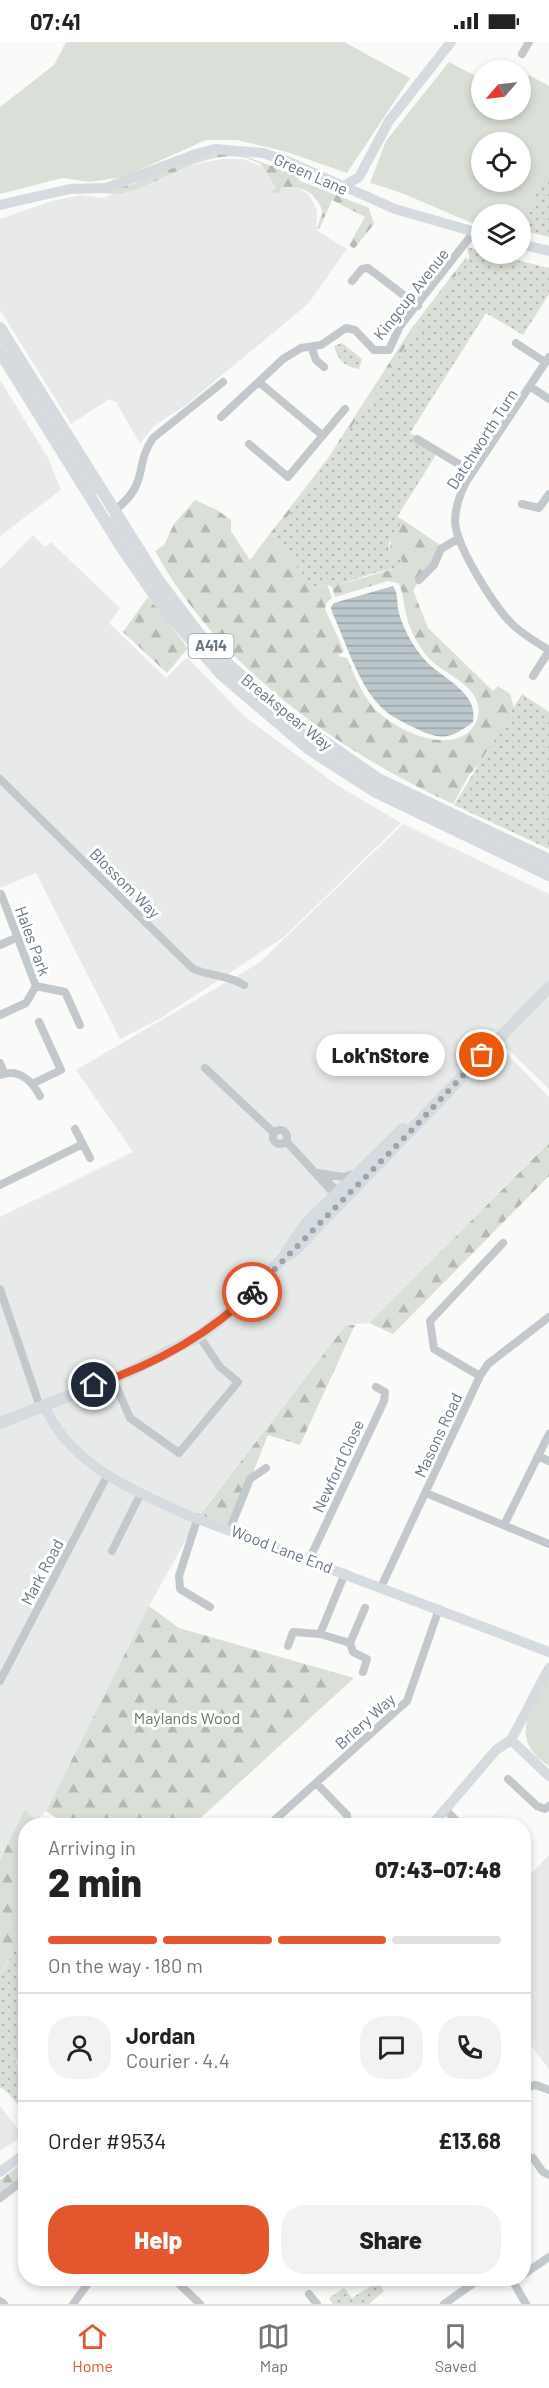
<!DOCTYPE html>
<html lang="en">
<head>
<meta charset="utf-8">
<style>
  body { margin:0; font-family:Barlow,sans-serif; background:#f2f2f2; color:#222; height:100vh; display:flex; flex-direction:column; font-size:22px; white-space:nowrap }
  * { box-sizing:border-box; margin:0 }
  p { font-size:20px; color:#767676 }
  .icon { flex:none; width:33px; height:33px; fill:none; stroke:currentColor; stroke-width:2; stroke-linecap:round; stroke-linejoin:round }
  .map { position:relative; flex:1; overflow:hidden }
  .side { position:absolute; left:18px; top:1776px; width:513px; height:468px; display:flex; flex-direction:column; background:#fff; border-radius:24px; box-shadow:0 3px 9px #0003 }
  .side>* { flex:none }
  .needle { width:39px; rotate:242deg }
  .controls { position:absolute; left:471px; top:18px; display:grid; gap:12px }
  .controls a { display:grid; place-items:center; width:60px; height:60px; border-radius:50%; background:#fff; box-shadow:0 3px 9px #0003; font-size:30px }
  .pin { position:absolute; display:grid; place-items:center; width:51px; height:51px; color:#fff; margin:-26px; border:3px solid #fff; border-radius:50%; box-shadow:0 2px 6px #0007 }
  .courier { position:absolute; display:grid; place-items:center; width:60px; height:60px; margin:-30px; border:4px solid #e4572e; border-radius:50%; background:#fff; color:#222; box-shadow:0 2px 8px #0007 }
  .bubble { position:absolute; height:42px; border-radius:21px; background:#fff; box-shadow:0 3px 9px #0003; font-size:20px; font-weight:800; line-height:42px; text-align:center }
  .summary em { font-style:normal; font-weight:800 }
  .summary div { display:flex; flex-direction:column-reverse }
  .summary { display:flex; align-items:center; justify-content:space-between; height:102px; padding:0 30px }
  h1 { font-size:39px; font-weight:800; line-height:45px }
  .bar { display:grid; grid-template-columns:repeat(4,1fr); gap:9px 6px; align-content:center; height:72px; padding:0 30px }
  .bar i { height:8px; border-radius:4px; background:#e0e0e0 }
  .bar .on { background:#e4572e }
  .bar p { grid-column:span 4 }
  .line { display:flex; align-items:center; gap:15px; padding:0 30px; border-top:2px solid #e0e0e0 }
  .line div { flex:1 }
  .round { display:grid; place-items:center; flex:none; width:63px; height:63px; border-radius:24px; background:#f2f2f2 }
  .primary-button { display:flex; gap:12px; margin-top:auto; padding:12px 30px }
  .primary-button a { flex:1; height:69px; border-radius:24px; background:#e4572e; color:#fff; font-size:24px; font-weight:800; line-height:69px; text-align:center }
  .primary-button a+a { background:#f2f2f2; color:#222 }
  .status { display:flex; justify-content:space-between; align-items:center; height:42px; padding:0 30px; background:#fff; direction:ltr }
  .status svg { height:16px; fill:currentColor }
  .tabs { display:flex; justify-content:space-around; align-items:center; height:84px; border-top:2px solid #e0e0e0; background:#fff; font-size:16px; color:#767676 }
  .tabs a { display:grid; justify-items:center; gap:3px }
  .tabs .on { color:#e4572e }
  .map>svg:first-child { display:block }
  .built { fill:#e8e9e9 }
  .grass { fill:#dadfd7; fill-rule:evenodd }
  .forest { fill:url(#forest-firs) }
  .park { fill:url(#park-dots) }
  .water { fill:url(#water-rules) }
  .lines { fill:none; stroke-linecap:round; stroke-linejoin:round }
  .street { stroke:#c3c8cc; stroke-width:8 }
  .secondary { stroke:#d6dbdf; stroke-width:10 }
  .primary { stroke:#d6dbdf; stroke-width:12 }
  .done { stroke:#99a4ac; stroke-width:6; stroke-dasharray:0 10.8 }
  .route { stroke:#e4572e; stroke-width:8 }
  .labels { text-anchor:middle; stroke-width:6; stroke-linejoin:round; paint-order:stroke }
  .shield { fill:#fff; stroke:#939fa8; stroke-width:1.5 }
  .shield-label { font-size:15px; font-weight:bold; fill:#657683 }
  .street-label { font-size:16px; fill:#657683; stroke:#fff }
  .park-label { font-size:16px; fill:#687a64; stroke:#fff }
</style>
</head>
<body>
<div class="status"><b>07:41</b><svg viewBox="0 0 49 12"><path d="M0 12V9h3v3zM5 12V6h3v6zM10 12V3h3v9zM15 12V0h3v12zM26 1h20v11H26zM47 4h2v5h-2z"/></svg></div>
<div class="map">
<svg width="549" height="2262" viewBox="0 0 549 2262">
  <defs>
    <pattern id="forest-firs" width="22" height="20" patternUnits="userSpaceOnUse" patternTransform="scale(1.5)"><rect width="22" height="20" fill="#dadfd7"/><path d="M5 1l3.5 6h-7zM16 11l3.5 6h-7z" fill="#b4b9b4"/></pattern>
    <pattern id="park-dots" width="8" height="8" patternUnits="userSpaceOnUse" patternTransform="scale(1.5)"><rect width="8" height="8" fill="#dadfd7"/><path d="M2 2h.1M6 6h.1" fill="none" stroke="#b4b9b4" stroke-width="1.8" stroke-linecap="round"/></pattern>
    <pattern id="water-rules" width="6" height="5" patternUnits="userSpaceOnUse" patternTransform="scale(1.5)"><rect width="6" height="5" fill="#bbc7cb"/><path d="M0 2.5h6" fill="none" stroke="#9ca6aa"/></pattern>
  </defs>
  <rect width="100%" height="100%" fill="#fafaf8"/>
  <path class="built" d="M221,117H243L272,128L309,153L317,168L316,188L347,207L308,262L186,363L154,384L140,402L116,360L109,357L71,382L0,268V177L52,159L80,153L103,156L187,124Z
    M0,338L48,416L61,448L0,494Z
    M33,493L45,505L51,500L120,566L109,581L166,636L187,615L244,674L337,743L401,781L284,895L161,976L120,997L36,831L0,846V527Z
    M403,782L549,852V1047L507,1006L496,1001L549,1055V1101L369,1281L346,1283L202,1469L149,1564L46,1769L38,1777L24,1769L0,1819V1175L133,1110L76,1028L259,921Z
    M549,1813V2028L524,1994V1839Z
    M0,2064L23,2094L0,2109Z"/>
  <path class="grass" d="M66,0H344L410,36L347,131L287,110L237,98H206L123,135L90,140L62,136L0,152V65L54,23Z
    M449,20L481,37L482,68H520L521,47L529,33L549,44V129L521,186L520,172H482L481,184C444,171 409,151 370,141L386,99ZM482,100H520V140H482Z
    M0,295L98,452L95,454L7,315L0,303Z
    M112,473L174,566L314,699L549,821V827L380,748L319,710L231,636L182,583L108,475Z
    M549,1632V1724C507,1697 531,1669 549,1632Z"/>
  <path class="forest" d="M233,110L302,135L298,138L369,166L374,182L354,207L349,203L365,175L332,158L320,186L316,188L323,170C315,150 303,143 281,145L280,151H275L272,149L276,146L262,123C217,95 163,143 120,152C114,153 107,151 101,151L133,142L186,116Z
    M467,214L466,221L427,270L380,345L273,495L314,546L327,542L332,556L326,561L325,567L344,609L338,614L347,616C355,634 362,654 376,668C397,689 452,715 474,684C478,678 480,668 478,662C471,638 440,631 426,613C415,599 408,584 405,567C403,558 403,548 398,541L388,539L335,555L332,545L403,524L390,515C389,501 392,489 403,478L443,505L413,548L428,586L493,649L498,644L510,652L514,666L479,722L469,733L453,762C336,708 218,624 155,509L164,503L174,482L195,458L217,468L231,478V489L250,518L328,416L411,287Z
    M148,555L188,606L167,631L123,590Z
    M549,1101V1134L393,1292L369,1281Z
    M346,1283H355L300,1403L268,1393L230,1487L198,1475Z
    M149,1564L179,1586L354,1636L193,1783H67L46,1769Z
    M24,1768L45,1783L26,1784L25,1892L0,1931V1819Z
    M25,2119V2139L0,2158V2138Z"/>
  <path class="park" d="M549,129V195L521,188L520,182Z
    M467,205L481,209L482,212H492L549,226V252L523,293L486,271L410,391L436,408L434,416L397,475L403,478L389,501L390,515L400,514L404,524L371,532L332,545L327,542L314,546L273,495L380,345L427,270L466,221L469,216Z
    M342,301L362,317L359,327C346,326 337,317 334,304Z
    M522,652L549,670V807L454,763Z
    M25,1892V2028L9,2011L25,2031V2061L21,2066L4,2047L0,2046V1932Z
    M377,2240L384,2249L369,2262H333L329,2256L344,2246L352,2256Z"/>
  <path class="water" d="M393,544C398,551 397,559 398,567C402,585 412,603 424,617C440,636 479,649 473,680C451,697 441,699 415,686C403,680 389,674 380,664C357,640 346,600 332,570L331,565L334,561Z"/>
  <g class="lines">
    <path class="street" d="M522,12L529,0
      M352,239L362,227L368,226L418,264
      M516,301L545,320
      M312,307L316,318L324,325
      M549,315L466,440C460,452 455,466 455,480C457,506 493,562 511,581C522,592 536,600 549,608
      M260,341L322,393
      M531,345L549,357
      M221,375L283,317L301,306L321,303L346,286L355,288L374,308H389L400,284L474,190
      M417,397L472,430
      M249,402L288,435L345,367
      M522,462L539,466L549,452
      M114,469C151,440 133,425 153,396L223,340
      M419,538L434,523L441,507L459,496
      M533,634L549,609
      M0,737L192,926C209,935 227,932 244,943
      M0,903L18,895
      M36,944L65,950L80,983
      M0,973L26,961L36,944L1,852
      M0,1021L4,1031
      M205,1026L274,1091
      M0,1033C19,1026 32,1039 40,1054
      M34,1041L61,1028L39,980
      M75,1087L90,1116
      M273 1095a7 7 0 1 1 14 0a7 7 0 1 1-14 0Z
      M286,1099L338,1156
      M317,1131L344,1135L353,1132
      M322,1134L341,1153
      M0,1143L83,1102
      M0,1247L40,1365
      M480,1334L434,1307L430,1279L503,1201
      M113,1337L130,1376L179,1411L238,1340L220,1325L199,1294
      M538,1414L549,1419
      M426,1451L549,1502
      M198,1475L179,1534L180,1547L210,1565
      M504,1483L549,1392
      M230,1487L250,1437L266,1426
      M112,1509L141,1451
      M309,1518L384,1359L385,1350L376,1345
      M345,1531L320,1592L350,1601L365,1566
      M381,1545L480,1334L488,1322L549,1275
      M350,1601L353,1610L367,1617L363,1630
      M288,1604L293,1590L320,1592
      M0,1639L107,1434
      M508,1737L537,1764L545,1767L549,1764
      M316,1741L347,1773L348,1784
      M446,1768L461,1784
      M268,1784L407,1659L439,1567
      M524,2046L536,2043L549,2048
      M533,2116L543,2130L549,2133
      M0,2156L26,2136
      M524,2232L549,2215
      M173,2236L200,2262
      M511,2236L526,2262
      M309,2252L317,2262
      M0,2259L4,2262
      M73,2262L92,2236
      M444,2262L481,2236"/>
    <path class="secondary" d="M342,145L359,135L389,79L451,0
      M0,163L70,147L106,146L196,112L215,107L263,111L289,120L395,167L482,192
      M520,202L549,209
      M44,1363C70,1423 129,1446 185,1472L549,1610
      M511,1698L549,1734
      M431,1784L496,1708L511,1698L549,1626
      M0,2130L26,2111"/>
    <path class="primary" d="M0,286L158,538L202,596L229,623L286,673L378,737L549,818
      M0,310L122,506L165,568L222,633L309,707L374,749L549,833
      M286,1211L306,1182L403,1087
      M0,1381L127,1331L199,1294L240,1262L284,1215L293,1210L549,945"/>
  </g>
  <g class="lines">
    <path class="done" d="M252,1250L411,1089L482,1013"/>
    <path class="route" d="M94,1343C153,1323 208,1294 252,1250"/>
  </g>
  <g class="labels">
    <rect class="shield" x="188.5" y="592" width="45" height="24" rx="4.5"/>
    <g class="shield-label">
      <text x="211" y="609">A414</text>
    </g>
    <g class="street-label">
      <text transform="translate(311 132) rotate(24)" y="6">Green Lane</text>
      <text transform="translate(411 252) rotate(-52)" y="6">Kingcup Avenue</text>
      <text transform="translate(482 397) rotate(-57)" y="6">Datchworth Turn</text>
      <text transform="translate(287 670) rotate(39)" y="6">Breakspear Way</text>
      <text transform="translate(125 841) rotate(45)" y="6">Blossom Way</text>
      <text transform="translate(33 899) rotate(70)" y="6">Hales Park</text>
      <text transform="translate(438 1393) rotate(-65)" y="6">Masons Road</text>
      <text transform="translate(338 1424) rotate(-65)" y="6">Newford Close</text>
      <text transform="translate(282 1507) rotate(21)" y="6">Wood Lane End</text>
      <text transform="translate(42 1530) rotate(-62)" y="6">Mark Road</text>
      <text transform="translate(365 1679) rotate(-42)" y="6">Briery Way</text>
    </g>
    <g class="park-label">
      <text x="187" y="1682">Maylands Wood</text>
    </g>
  </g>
</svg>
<div class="controls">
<a><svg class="needle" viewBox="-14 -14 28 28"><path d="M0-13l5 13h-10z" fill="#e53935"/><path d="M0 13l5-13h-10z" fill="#767676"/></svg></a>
<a><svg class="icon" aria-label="locate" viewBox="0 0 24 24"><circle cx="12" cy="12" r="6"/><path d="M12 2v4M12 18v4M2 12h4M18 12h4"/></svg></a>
<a><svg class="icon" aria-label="layers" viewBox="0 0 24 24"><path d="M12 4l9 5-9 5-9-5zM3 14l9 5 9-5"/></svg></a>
</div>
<div class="pin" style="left:482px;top:1013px;background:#ea580c"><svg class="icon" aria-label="bag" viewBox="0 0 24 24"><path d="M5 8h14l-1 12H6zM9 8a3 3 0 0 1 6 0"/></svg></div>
<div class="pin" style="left:94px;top:1343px;background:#1f2937"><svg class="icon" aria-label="home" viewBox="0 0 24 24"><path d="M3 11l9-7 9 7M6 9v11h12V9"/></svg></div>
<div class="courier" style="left:252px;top:1250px"><svg class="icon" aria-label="bike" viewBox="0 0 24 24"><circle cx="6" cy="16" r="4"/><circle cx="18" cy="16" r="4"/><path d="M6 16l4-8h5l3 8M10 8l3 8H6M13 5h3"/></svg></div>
<div class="bubble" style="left:316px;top:992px;width:129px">Lok'nStore</div>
<section class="side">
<div class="summary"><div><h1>2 min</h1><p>Arriving in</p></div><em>07:43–07:48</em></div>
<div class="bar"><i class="on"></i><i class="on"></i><i class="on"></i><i></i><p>On the way · 180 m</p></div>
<div class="line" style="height:108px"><a class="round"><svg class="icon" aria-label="person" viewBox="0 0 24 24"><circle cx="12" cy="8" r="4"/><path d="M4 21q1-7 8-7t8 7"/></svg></a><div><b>Jordan</b><p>Courier · 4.4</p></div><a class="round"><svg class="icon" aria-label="chat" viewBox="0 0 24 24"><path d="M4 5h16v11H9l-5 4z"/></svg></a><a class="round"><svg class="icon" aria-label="phone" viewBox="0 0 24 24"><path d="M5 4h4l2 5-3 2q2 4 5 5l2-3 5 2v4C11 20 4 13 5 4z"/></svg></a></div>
<div class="line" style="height:78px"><div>Order #9534</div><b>£13.68</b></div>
<div class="primary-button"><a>Help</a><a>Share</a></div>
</section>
</div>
<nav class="tabs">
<a class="on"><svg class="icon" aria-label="home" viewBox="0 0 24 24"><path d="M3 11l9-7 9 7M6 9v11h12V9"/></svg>Home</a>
<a><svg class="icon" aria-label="map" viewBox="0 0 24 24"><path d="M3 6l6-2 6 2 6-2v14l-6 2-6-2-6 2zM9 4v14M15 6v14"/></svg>Map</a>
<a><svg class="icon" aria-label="saved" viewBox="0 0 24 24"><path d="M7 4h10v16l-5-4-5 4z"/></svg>Saved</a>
</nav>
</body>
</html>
